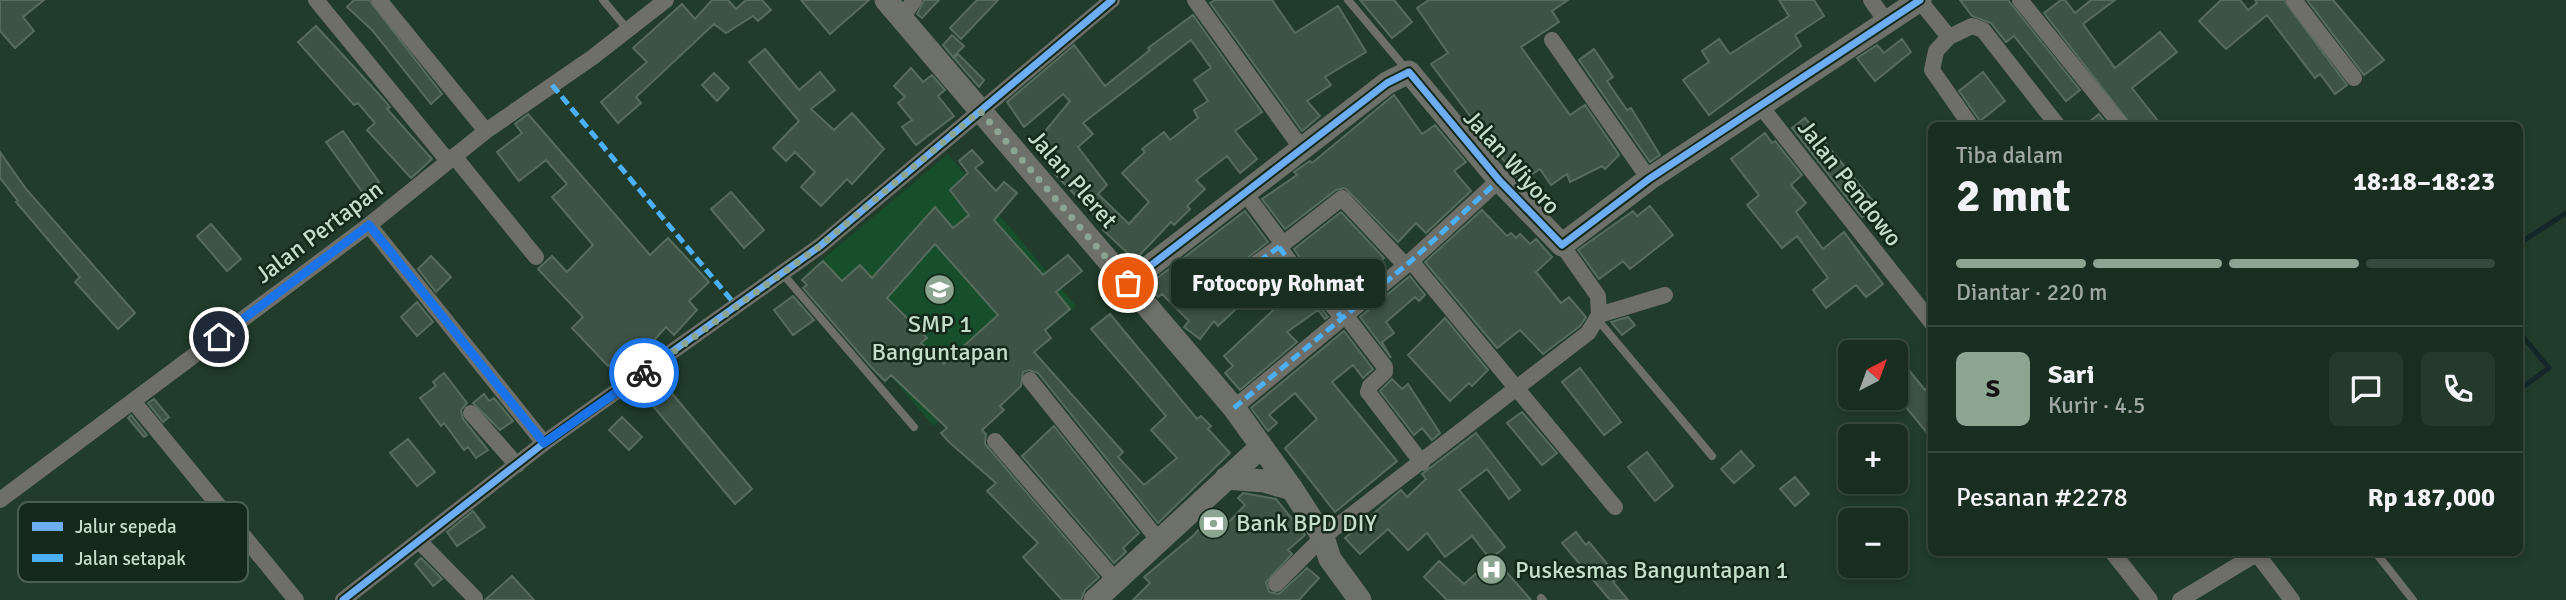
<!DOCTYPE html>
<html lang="id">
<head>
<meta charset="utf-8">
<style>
  body { margin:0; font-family:Signika,sans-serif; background:#26392d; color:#f1f3f6; height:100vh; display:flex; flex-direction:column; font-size:26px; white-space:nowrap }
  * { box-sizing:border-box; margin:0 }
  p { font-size:23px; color:#9fa8a5 }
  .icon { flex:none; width:38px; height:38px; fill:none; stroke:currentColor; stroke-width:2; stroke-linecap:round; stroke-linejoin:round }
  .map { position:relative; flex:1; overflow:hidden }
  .drawer { position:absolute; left:1928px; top:122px; width:595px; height:434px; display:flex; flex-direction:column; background:#192d20; border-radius:10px; box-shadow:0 4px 10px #0003,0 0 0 2px #37493e }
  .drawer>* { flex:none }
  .needle { width:46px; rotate:41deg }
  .controls { position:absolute; left:1838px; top:340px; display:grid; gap:14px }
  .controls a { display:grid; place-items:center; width:70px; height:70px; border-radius:10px; background:#192d20; box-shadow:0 4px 10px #0003,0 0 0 2px #37493e; font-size:35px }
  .pin { position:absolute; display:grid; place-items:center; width:60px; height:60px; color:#fff; margin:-30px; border:4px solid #fff; border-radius:50%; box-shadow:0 2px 7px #0007 }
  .courier { position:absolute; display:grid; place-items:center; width:70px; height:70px; margin:-35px; border:5px solid #1a73e8; border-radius:50%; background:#fff; color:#222; box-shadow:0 2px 9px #0007 }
  .bubble { position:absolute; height:49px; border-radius:10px; background:#192d20; box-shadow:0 4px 10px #0003,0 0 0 2px #37493e; font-size:23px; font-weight:800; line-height:49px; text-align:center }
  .summary em { font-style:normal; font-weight:800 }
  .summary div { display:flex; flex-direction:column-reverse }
  .summary { display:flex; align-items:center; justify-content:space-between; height:119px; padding:0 28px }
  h1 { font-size:46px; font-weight:800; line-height:52px }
  .bar { display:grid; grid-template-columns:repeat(4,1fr); gap:10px 7px; align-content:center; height:84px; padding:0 28px }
  .bar i { height:9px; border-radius:5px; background:#37493e }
  .bar .current { background:#8ba591 }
  .bar p { grid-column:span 4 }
  .line { display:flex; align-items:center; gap:18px; padding:0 28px; border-top:2px solid #37493e }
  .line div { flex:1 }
  .round { display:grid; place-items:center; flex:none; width:74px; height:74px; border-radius:10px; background:#26392d }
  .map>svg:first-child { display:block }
  .built { fill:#174e2b }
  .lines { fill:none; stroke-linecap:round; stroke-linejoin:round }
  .stream { stroke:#142627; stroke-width:5 }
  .building { fill:#3d5344; stroke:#576c5d; stroke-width:2; fill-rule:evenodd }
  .lane { stroke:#6e6f69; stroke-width:8 }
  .street { stroke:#6e6f69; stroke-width:16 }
  .secondary { stroke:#6e7169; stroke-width:23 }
  .quiet { stroke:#4cb0f7; stroke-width:5; stroke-dasharray:10 5; stroke-linecap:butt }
  .cycleway-casing { stroke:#14291a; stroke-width:11 }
  .cycleway { stroke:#6dadf4; stroke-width:7 }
  .done { stroke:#8ba591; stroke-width:7; stroke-dasharray:0 12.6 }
  .route { stroke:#1a73e8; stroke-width:9 }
  .labels { text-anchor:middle; stroke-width:5; stroke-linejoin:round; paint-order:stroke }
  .street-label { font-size:24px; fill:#c4dec9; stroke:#14291a }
  .poi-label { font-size:24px; fill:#c4dec9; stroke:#14291a; text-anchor:start }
  .key { fill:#14291a; stroke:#495f4f; stroke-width:2 }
  .key-label { font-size:19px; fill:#c4dec9 }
</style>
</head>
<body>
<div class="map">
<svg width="2566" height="600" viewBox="0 0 2566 600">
  <rect width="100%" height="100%" fill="#213c2a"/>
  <path class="built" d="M948,154L1076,306L933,426L805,274Z"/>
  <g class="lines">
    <path class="stream" d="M2520,243L2566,213
      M2520,333L2549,368L2520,389"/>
  </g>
  <path class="building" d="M0,0H44L23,17L34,31L15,48L0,31Z
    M354,0H369L442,94L431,104L372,30L347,7Z
    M712,0H728L736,9L746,0H762L771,10L758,21L753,16L726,33L714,24L636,97L641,103L618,123L601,102L647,62L633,48L682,4L695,19Z
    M801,0H869L830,34Z
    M924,0H939L922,18L917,14Z
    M977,0H998L961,39L950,28Z
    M1215,0H1272L1295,33L1338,6L1366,52L1325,77L1331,85L1307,101L1320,116L1302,131L1210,3Z
    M1360,0H1394L1412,22L1392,38Z
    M1429,0H1568L1552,11L1559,22L1521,47L1570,115L1585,105L1619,155L1605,169L1602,166L1570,182L1567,174L1551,185L1540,169L1520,182L1431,64L1448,53L1417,8Z
    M1779,0H1814L1824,16L1795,35L1801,46L1709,115L1683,80L1709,62L1702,51L1719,39L1730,54L1789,16Z
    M1960,0H2008L2080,90L2066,101L2014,36L2006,42L1991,23L1972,16Z
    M2061,0H2065L2075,13L2091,0H2115L2083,24L2115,68L2160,32L2177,52L2132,88L2162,126H2132L2044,13Z
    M2221,0H2240L2248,10L2257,3L2255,0H2284L2347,85L2335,94L2320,74L2315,78L2267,15L2226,49L2199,21Z
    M2307,0H2333L2384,60L2364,75Z
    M1193,15L1262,112L1235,131L1257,159L1240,173L1227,156L1196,180L1205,189L1187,206L1190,209L1174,225L1171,222L1135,260L1103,230L1106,227L1056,175L1061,171L1037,141L1070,101L1063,94L1024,127L1007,102L1074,45L1105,86L1150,50L1148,48ZM1191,40L1211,68L1194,80L1208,101L1194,110L1198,118L1170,140L1164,132L1142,149L1145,152L1122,173L1149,202L1129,224L1098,194L1107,185L1078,147L1093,134L1083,123Z
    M316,26L377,92L390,107L387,109L432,159L411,178L367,130L375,123L358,103L354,105L298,42Z
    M952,35L964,46L953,57L943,45Z
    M1902,39L1911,52L1875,81L1857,58L1877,45L1884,53Z
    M765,49L799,90L820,72L835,90L811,109L834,130L852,113L884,149L852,184L847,179L821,206L801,187L815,172L795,152L786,161L773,148L799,121L749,62Z
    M1594,49L1613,77L1607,81L1627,110L1631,108L1660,155L1650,162L1579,60Z
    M958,54L984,80L979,87L954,58Z
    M911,68L923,82L932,75L945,90L938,96L954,116L916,145L902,127L912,120L898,103L905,97L894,86Z
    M1983,72L2005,101L1980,121L1959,91Z
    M714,73L729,88L717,101L702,85Z
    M1394,95L1422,134L1435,125L1466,162L1454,171L1471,191L1426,233L1416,223L1398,242L1345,188L1336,190L1285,229L1262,199L1297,175L1294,172L1310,161L1312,163Z
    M528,114L650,255L668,238L709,282L689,301L697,310L674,335L666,327L647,348L637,339L608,366L572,328L583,317L538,269L552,256L567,272L593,245L552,197L567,184L546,160L519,181L497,152L522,133L515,124Z
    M2099,114L2108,126H2084Z
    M1805,118L1876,205L1862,217L1792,128Z
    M343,131L379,182L363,193L326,142Z
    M1765,133L1772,143L1775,141L1802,175L1791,185L1806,203L1796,212L1823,249L1844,232L1883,284L1866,297L1856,285L1826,308L1813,290L1828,278L1797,236L1782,248L1747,205L1759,195L1731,159Z
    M972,150L983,162L975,168L996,191L1004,182L1017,193L994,220L1043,275L1068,255L1082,271L1056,292L1070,309L1045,330L1051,338L1034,352L1123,452L1118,457L1144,485L1177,458L1151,430L1166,416L1091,329L1110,314L1197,419L1201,416L1211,426L1208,429L1230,453L1158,523L1038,373L1029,370L1023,372L1021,386L1000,406L1004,410L982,430L986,434L985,444L1099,577L1085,590L1081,600H1062L1023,557L1038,543L987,491L996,483L949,442L941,433L947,428L891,375L885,381L871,367L803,288L807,285L802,280L823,261L842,281L860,265L872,278L935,207L953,228L969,215L950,190L968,173L959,161ZM935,244L998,315L944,364L921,343L927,338L887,298Z
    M0,152L26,189L135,313L118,329L75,282L80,277L16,202L18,201L0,178Z
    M731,192L764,230L744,248L711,209Z
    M1650,206L1673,235L1630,269L1623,261L1599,279L1578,250L1633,211L1637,216Z
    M1482,210L1507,236L1511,233L1516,238L1520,234L1530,244L1536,239L1552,257L1536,272L1561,303L1569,297L1586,317L1580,326L1543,354L1520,330L1497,348L1425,262Z
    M1245,211L1268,242L1237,266L1238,276L1254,292L1218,326L1214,321L1200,339L1184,327L1189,321L1162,294L1158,297L1148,285Z
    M1341,212L1384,258L1343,302L1316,268L1302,261L1294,249Z
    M211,224L241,259L227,271L197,236Z
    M431,256L451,277L436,292L418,269Z
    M1410,276L1425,295L1419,301L1415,297L1386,322L1394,333L1382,342L1391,358L1360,317Z
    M1296,281L1302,283L1328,317L1325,319L1318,310L1287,332L1297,342L1240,390L1225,373L1233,366L1224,356L1296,289L1291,284Z
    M793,296L814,320L793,335L774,310Z
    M417,302L433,322L417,336L401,317Z
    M1628,317L1635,325L1622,335L1611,322Z
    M1445,318L1488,370L1472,386L1469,383L1450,401L1408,355Z
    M1344,331L1373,369L1363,378L1353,365L1332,382L1397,461L1335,512L1285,448L1317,419L1295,393L1269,415L1277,423L1268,431L1251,408Z
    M1895,353L1925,390L1932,384V439L1895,394Z
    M1580,368L1621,422L1604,435L1562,382Z
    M444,373L467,403L461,410L463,419L488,450L476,458L468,447L464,450L444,423L441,426L420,398L436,386L433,382Z
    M1392,379L1402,389L1408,384L1440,433L1432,440L1422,428L1414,435L1380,391Z
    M670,391L752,489L735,504L653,406Z
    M484,394L489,401L494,398L513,421L500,430L473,403Z
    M154,399L169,417L163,422L148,403Z
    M1522,412L1557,453L1542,465L1507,423Z
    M131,415L147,435L144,437L128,418Z
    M622,417L642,437L629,450L609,430Z
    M1054,426L1139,533L1123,548L1126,552L1114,563L1022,456Z
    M1476,433L1520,490L1509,499L1487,469L1459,490L1505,547L1490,559L1472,536L1445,557L1427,533L1408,550L1388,529L1360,554L1345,538L1401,490L1407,497L1426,479L1422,474Z
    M408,439L435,472L417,486L390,453Z
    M1741,451L1754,466L1734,483L1721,469Z
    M1647,452L1673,486L1655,501L1628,467Z
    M1795,477L1809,494L1795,506L1780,489Z
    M1243,493L1276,499L1305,535L1288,550L1292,554L1266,582L1269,592L1279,594L1307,568L1319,578L1299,600H1133L1150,583L1144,577L1194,535L1213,513L1226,525L1245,505L1238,498Z
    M473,511L485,527L457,546L447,532Z
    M1576,532L1586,545L1589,542L1619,578L1613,582L1628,600H1610L1562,543Z
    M421,558L442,579L433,586L415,564Z
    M1494,558L1531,600H1447L1424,577L1439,561L1464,584Z
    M512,576L534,600H485Z"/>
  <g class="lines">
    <path class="lane" d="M603,0L628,30
      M1348,0L1407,70
      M782,273L914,427
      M1597,319L1712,456
      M2376,553L2413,600
      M1541,598L1543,600"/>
    <path class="street" d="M316,0L448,161
      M379,0L486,131
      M1195,0L1302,149
      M1871,0L1886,21
      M1919,0L1949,37L1936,51L1932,70L1971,126
      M2020,0L2122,126
      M2294,0L2354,78
      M902,18L914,0
      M1949,37L1972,26L1983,30L2058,126
      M1552,40L1649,179
      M1759,104L1932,323
      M454,156L536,257
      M1245,193L1283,244L1342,198L1405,265
      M369,225L544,443
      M1279,247L1296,270L1308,274L1342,318
      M1411,261L1615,507
      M1247,270L1283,244
      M1345,315L1385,367V372L1370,386L1368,392L1422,463
      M1599,315L1665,295
      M1030,380L1160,542
      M133,401L296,600
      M1234,408L1411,261L1499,180
      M471,413L517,465
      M995,441L1116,581
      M0,500L369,225L486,131L593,57L666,0
      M419,541L475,598
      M2113,553L2150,600
      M2257,554L2292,600
      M1276,584L1323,537L1588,333L1599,315L1598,296L1562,245
      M343,600L544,443L820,246L1112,0
      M2180,600L2258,553"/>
    <path class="secondary" d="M886,0L1234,408L1292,489L1323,537L1330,559L1360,600
      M1128,283L1387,83L1409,72L1499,180L1562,245L1649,179L1920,0
      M1226,478L1264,481L1292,489
      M1095,600L1261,447"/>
    <path class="quiet" d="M552,85L738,308
      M1279,247L1296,270L1308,274L1342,318
      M1247,270L1283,244
      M1234,408L1411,261L1499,180"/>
    <defs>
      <path id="cycleway" d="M1128,283L1387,83L1409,72L1499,180L1562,245L1649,179L1920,0
        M343,600L544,443L820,246L1112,0"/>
    </defs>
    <use href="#cycleway" class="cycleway-casing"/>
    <use href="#cycleway" class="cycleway"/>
  </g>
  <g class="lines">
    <path class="done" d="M644,373L820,246L980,111L1128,283"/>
    <path class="route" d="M219,337L369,225L544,443L644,373"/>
  </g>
  <defs>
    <symbol id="school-disc" viewBox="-11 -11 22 22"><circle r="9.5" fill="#8ba591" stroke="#14291a"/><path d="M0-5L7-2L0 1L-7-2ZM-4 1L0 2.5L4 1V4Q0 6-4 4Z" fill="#fff"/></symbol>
    <symbol id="bank-disc" viewBox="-11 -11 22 22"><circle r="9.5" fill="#8ba591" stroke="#14291a"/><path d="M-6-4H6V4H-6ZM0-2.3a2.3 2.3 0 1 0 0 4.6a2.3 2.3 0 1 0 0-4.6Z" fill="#fff"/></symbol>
    <symbol id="hospital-disc" viewBox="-11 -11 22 22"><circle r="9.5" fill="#8ba591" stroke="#14291a"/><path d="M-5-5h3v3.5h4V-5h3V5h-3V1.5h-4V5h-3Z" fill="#fff"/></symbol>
  </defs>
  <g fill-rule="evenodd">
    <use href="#school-disc" x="922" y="272" width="35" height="35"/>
    <use href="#bank-disc" x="1196" y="506" width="35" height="35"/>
    <use href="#hospital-disc" x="1474" y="552" width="35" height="35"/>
  </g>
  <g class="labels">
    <g class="street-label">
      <text transform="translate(1512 162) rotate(48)" y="8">Jalan Wiyoro</text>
      <text transform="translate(1073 179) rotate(49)" y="8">Jalan Pleret</text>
      <text transform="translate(1850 183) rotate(52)" y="8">Jalan Pendowo</text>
      <text transform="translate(319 232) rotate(-37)" y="8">Jalan Pertapan</text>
    </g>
    <g class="poi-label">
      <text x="940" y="332" text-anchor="middle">SMP 1<tspan x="940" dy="28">Banguntapan</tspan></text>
      <text x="1236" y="531">Bank BPD DIY</text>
      <text x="1515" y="578">Puskesmas Banguntapan 1</text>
    </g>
  </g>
  <rect x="18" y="502" width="230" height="80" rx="10" class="key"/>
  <rect x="32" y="522" width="31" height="9" fill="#6dadf4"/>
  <rect x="32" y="554" width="31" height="8" fill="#4cb0f7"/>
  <g class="key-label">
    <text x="75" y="533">Jalur sepeda</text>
    <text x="75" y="565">Jalan setapak</text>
  </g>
</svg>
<div class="controls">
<a><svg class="needle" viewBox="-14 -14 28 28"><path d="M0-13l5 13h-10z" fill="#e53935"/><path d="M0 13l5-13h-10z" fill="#9fa8a5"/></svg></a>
<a>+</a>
<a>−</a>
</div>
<div class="pin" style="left:1128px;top:283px;background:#ea580c"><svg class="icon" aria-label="bag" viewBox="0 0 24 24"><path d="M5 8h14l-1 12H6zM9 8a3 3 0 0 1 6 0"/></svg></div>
<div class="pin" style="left:219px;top:337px;background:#1f2937"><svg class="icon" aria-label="home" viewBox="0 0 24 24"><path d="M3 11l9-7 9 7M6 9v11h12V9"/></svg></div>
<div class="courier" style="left:644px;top:373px"><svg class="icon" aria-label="bike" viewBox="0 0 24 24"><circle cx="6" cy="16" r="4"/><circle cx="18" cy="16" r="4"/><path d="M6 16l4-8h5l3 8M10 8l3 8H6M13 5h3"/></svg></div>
<div class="bubble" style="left:1171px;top:259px;width:214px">Fotocopy Rohmat</div>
<section class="drawer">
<div class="summary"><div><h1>2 mnt</h1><p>Tiba dalam</p></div><em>18:18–18:23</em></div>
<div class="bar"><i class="current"></i><i class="current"></i><i class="current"></i><i></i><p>Diantar · 220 m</p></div>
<div class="line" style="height:126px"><b class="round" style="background:#8ba591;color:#111">S</b><div><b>Sari</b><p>Kurir · 4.5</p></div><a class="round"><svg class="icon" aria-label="chat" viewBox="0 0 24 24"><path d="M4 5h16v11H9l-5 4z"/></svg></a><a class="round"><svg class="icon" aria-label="phone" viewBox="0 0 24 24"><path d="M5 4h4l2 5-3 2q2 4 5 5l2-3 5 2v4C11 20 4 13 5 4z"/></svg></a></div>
<div class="line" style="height:91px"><div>Pesanan #2278</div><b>Rp 187,000</b></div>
</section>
</div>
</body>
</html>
